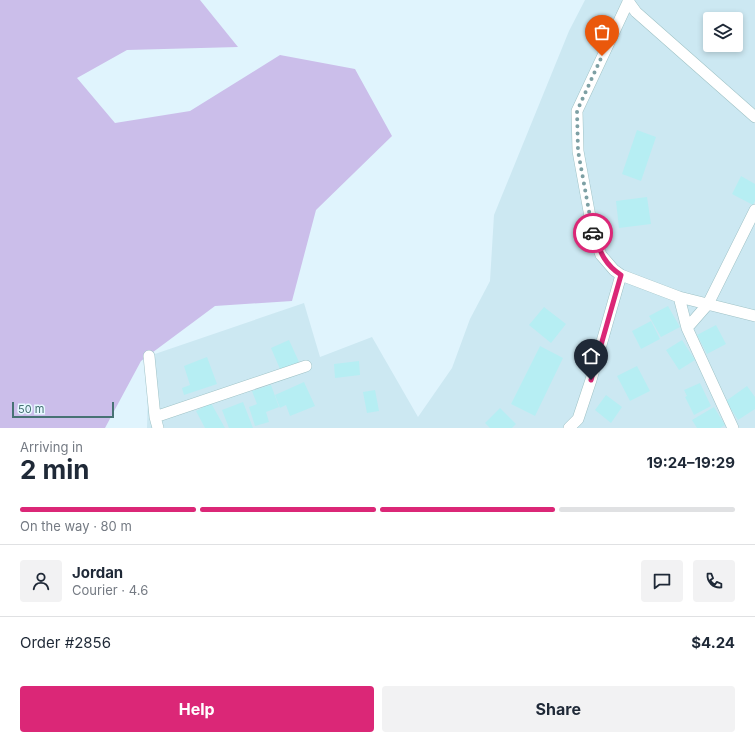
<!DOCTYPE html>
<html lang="en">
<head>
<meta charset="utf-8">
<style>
  body { margin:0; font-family:Inter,sans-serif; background:#f2f2f3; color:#1f2937; height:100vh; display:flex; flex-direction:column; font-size:15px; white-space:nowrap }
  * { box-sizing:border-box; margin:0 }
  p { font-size:13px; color:#747a83 }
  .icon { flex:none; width:22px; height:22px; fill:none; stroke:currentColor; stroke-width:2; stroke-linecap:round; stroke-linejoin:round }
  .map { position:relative; height:428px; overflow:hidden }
  .side { display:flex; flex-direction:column; background:#fff; flex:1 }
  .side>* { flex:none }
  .controls { position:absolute; left:703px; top:12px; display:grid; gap:8px }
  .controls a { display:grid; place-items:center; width:40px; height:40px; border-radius:4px; background:#fff; box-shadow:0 2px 6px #0003; font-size:20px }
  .scale { position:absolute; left:12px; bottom:10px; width:102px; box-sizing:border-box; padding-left:4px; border:2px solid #477274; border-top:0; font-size:11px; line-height:14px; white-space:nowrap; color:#477274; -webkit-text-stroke:3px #e6f8ff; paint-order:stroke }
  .pin { position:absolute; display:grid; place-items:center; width:34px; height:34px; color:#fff; margin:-41px -17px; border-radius:50% 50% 50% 0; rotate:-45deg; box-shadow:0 0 4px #0007 }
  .pin .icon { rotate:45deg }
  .courier { position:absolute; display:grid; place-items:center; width:40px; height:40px; margin:-20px; border:3px solid #db2777; border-radius:50%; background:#fff; color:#222; box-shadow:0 1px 5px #0007 }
  .overview em { font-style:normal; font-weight:700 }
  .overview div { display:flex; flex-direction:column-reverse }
  .overview { display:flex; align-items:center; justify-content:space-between; height:68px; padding:0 20px }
  h1 { font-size:26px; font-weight:700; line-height:30px }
  .bar { display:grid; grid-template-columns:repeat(4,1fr); gap:6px 4px; align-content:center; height:48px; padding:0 20px }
  .bar i { height:5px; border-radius:3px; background:#e0e1e3 }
  .bar .selected { background:#db2777 }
  .bar p { grid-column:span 4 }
  .line { display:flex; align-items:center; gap:10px; padding:0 20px; border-top:1px solid #e0e1e3 }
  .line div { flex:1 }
  .round { display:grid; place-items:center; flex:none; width:42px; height:42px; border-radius:4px; background:#f2f2f3 }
  .button { display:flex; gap:8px; margin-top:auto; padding:8px 20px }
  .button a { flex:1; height:46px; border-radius:4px; background:#db2777; color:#fff; font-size:16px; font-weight:700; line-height:46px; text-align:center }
  .button a+a { background:#f2f2f3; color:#1f2937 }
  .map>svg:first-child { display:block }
  .residential { fill:#cce8f2; fill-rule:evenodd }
  .green { fill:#cbbeea }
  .building { fill:#b6eef3 }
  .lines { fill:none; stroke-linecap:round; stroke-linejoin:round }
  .minor-casing { stroke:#9fc2c6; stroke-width:12 }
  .minor { stroke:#fff; stroke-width:11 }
  .done { stroke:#7da0a4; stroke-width:4; stroke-dasharray:0 7.2 }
  .route { stroke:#db2777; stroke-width:5 }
</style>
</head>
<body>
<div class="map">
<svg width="755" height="428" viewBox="0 0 755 428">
  <rect width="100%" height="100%" fill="#e0f4fd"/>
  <path class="residential" d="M585,0H755V428H147L149,356L304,303L320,357L372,337L418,417L452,368L470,319L490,281L494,215L569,31ZM710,19H736V45H710Z"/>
  <path class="green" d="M0,0H200L238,47L127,50L77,78L115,123L190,111L280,55L355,69L392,136L316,210L292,301L215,306L141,361L105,428H0Z"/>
  <path class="building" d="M637,130L656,137L641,181L622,174Z
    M741,176L755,184V201L753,205L732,194Z
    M647,197L651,224L619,228L616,201Z
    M668,306L680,327L661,337L649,316Z
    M544,307L566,324L551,343L529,325Z
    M651,321L660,339L641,349L632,331Z
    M716,325L726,344L707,354L697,335Z
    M289,340L299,362L280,369L271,348Z
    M682,340L695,360L679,370L666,350Z
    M540,346L563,358L535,416L511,404Z
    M207,357L217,384L184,395L182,388L190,385L184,366Z
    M359,361L360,375L335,378L334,364Z
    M637,366L650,391L630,401L617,376Z
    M304,382L315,406L290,416L286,405L280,408L275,395Z
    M700,383L711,406L694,415L685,397L687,396L684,390Z
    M271,385L279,407L266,412L269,422L255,426L249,407L257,404L252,391Z
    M747,386L755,397V409L738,420L726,401Z
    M375,390L379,411L367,413L363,392Z
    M606,395L622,407L611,423L595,410Z
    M243,402L253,428H229L222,410Z
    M211,403L225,428H205L196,411Z
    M714,407L725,425L720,428H697L692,420Z
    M500,408L516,424L512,428H490L485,423Z"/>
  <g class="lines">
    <defs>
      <path id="minor" d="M628,1L636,12L755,117
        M621,275L679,297L755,316
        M679,297L687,328L733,428
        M687,328L708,304L755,210
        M149,356L155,417L158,428
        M155,417L306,366
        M569,428L578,419L591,380L621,275L614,270L601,255L593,233L578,151L577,111L629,0"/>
    </defs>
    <use href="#minor" class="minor-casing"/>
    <use href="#minor" class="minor"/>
  </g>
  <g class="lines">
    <path class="done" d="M593,233L578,151L577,111L602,56"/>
    <path class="route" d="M591,380L621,275C604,264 600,251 593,233"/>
  </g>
</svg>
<div class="controls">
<a><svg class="icon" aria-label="layers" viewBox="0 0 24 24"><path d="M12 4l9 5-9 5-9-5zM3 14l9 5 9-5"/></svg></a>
</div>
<div class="scale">50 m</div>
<div class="pin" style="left:602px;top:56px;background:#ea580c"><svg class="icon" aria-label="bag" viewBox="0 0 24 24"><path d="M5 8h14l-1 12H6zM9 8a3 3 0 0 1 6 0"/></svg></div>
<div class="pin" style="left:591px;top:380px;background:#1f2937"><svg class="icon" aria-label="home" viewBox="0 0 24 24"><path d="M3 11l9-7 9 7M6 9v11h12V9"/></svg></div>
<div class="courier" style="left:593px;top:233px"><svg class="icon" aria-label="car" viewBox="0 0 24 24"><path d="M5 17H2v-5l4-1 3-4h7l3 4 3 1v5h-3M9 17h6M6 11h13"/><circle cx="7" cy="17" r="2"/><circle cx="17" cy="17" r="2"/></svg></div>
</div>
<section class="side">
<div class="overview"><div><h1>2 min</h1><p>Arriving in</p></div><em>19:24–19:29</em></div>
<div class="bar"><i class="selected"></i><i class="selected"></i><i class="selected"></i><i></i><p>On the way · 80 m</p></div>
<div class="line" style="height:72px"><a class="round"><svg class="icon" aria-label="person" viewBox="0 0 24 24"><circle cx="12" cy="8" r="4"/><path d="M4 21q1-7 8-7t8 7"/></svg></a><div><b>Jordan</b><p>Courier · 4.6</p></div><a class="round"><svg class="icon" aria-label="chat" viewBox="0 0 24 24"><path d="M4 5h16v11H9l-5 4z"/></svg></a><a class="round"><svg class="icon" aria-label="phone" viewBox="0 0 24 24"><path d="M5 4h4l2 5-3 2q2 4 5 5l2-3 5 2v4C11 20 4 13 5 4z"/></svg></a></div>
<div class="line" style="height:52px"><div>Order #2856</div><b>$4.24</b></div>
<div class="button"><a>Help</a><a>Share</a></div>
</section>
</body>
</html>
